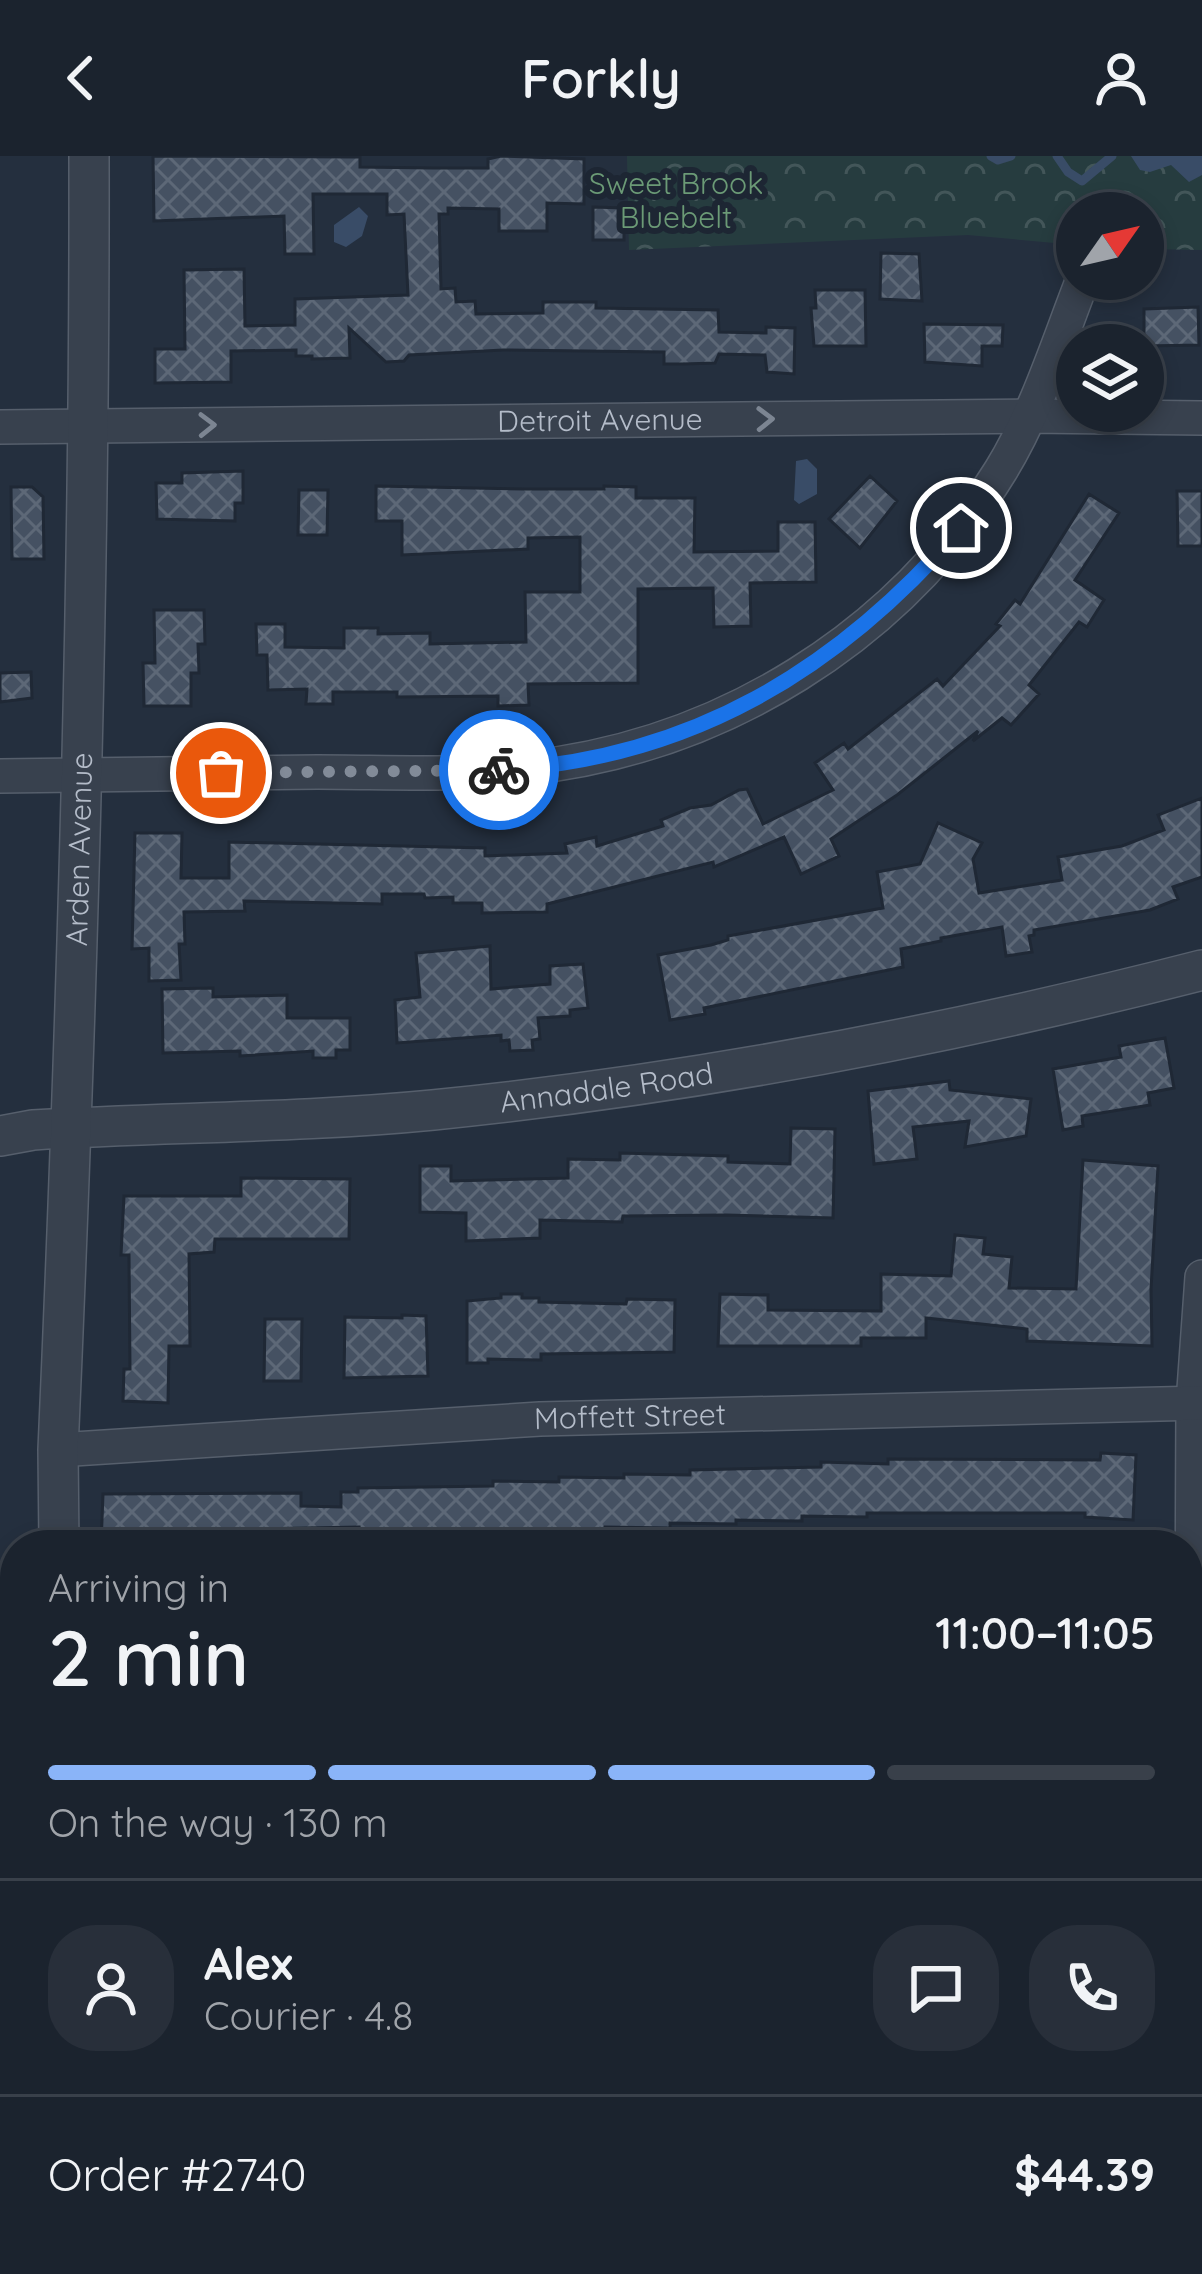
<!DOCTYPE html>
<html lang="en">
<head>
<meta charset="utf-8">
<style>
  body { margin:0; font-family:Quicksand,sans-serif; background:#282f3a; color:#f1f3f6; height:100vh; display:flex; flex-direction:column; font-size:45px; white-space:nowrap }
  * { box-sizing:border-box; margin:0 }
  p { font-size:39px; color:#a0a4aa }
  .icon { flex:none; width:66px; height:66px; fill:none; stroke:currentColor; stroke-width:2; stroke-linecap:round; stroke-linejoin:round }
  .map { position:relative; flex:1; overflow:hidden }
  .details { position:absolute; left:0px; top:1374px; width:1203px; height:744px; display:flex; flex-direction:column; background:#1b232e; border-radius:48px 48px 0 0; box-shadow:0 6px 18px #0003,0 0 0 3px #39404a }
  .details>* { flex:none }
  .needle { width:78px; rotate:56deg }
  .tools { position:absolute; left:1056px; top:36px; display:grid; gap:24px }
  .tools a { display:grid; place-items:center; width:108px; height:108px; border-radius:50%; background:#1b232e; box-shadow:0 6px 18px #0003,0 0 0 3px #39404a; font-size:60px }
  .pin { position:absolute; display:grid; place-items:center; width:102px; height:102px; color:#fff; margin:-51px; border:6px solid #fff; border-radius:50%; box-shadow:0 3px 12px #0007 }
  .courier { position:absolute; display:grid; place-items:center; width:120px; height:120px; margin:-60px; border:9px solid #1a73e8; border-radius:50%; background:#fff; color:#222; box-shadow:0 3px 15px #0007 }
  .head em { font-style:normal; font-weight:600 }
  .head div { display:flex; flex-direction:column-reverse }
  .head { display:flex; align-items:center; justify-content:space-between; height:204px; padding:0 48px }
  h1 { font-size:78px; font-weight:600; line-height:90px }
  .bar { display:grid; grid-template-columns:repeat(4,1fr); gap:18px 12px; align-content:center; height:144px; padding:0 48px }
  .bar i { height:15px; border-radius:9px; background:#39404a }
  .bar .on { background:#8ab4f8 }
  .bar p { grid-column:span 4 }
  .line { display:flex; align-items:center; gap:30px; padding:0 48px; border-top:3px solid #39404a }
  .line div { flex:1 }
  .round { display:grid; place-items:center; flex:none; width:126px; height:126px; border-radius:48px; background:#282f3a }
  header { display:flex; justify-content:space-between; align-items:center; height:156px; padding:0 48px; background:#1b232e; font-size:54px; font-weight:600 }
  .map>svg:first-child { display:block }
  .forest { fill:url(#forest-crowns) }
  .water { fill:#394c67 }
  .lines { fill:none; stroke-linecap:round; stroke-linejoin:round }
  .stream { stroke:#394c67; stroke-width:9 }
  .building { fill:url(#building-cross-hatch); stroke:#1f2835; stroke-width:3 }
  .minor-casing { stroke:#565f6c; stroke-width:36 }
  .tertiary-casing { stroke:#565f6c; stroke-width:42 }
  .minor { stroke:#38414e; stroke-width:33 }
  .tertiary { stroke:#38414e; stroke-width:39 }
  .oneway { stroke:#7c8592 }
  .done { stroke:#828b98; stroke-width:12; stroke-dasharray:0 21.6 }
  .route { stroke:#1a73e8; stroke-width:15 }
  .labels { text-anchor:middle; stroke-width:12; stroke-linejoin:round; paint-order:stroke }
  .park-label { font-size:30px; fill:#6b9a76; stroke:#1d2633 }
  .street-label { font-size:30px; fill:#b4bcc9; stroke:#1d2633 }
</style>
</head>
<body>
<header><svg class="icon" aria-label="back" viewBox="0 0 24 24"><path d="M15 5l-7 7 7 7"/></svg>Forkly<svg class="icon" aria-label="person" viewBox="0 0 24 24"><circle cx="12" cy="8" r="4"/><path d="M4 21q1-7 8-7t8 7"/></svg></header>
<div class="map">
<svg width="1202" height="2118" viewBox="0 0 1202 2118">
  <defs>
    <pattern id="forest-crowns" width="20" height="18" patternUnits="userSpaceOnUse" patternTransform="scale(3)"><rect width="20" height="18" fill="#263c3f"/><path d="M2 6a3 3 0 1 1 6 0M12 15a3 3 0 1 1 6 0" fill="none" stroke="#435659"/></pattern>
    <pattern id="building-cross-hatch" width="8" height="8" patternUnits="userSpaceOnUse" patternTransform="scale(3)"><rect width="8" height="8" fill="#455162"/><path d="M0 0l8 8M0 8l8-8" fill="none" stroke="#5d6877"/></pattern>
  </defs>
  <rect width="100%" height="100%" fill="#242f3e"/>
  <path class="forest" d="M627,0H1202V94L1143,93V57H1077V89L968,79L629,94Z"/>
  <path class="water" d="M1131,0H1202V19L1189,26L1171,9L1150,16L1140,14Z
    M359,51L368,60L362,80L346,91L334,86V69Z
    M807,303L817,313V338L799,348L794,344L796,305Z"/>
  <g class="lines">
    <path class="stream" d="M991,0L998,4L1011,0
      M1057,0L1068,16L1082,25L1112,0"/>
  </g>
  <path class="building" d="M153,0L360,1V11L433,12H488V3L501,0L584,3V48L547,47V75H499V53L448,52V58H439L441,133L455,132L456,146L475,145L476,158L543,157V146H596V152L718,154L719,176L766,177V171L795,172L794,218L767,216L765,199L719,198L715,207L683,208H664V196L503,194L409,199L404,205L386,206L349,172L350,202L312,203V200H296V194L231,195V226L155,227V193H185L184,114L244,113L245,170L295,169V143L408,139L404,58L387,59V38H313L314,98H285L284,60L154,65Z
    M593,51L624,52V84H593Z
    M881,97L919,98L922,145L880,143Z
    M815,134H865L866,190H814L811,152H816Z
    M1198,151L1199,189L1144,190V153Z
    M924,168L1003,169L1002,190H982V210L925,206Z
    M243,315V347H235V365L157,363L156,327H182V317Z
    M870,320L897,345L860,392L829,363Z
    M376,330L524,333H604V330L636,331V342H695L694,396L778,395V366H815L816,426L750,427L751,470L714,471L713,432L638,433V527L528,528L529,549L498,550V540L397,541V536H333V548H306L307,533L268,534L267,499H257L256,468H285V491L344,492V472H378V478L430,477V488L526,486L525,436H580V381L528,382V393L402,399V365H376Z
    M11,331H32L43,341L44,403H12Z
    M299,334H328L327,379H298Z
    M1177,335H1202V390H1178Z
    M1089,338L1119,357L1075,424L1104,444L1087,471L1079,466L1029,529L1039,538L1011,569L1002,562L973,585L978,575L897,639L831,683L839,700L801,718L784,681L714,711L713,706L547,748V756L482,757V747H453V741L425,742L424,738H382V748L244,745L245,755L184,756L185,788H179L181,824L149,825V792L132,793L135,677H182L181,722H229V686L485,692V700L567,697L565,688L596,681L597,690L663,670L661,664L690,652L711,649L739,634L747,633L763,668L833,634L815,607L844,587L848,593L937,523L943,530L1000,470L996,468L1015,444L1020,448Z
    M154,454H204L205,488H198L199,517H191V550H144L143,507H155Z
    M31,516L32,542L0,546V517Z
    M1202,642V721L1173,731L1178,743L1150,754L1034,774V779L1029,780L1032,796L1006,800L1002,771L941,782V785L901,793L903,811L704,852L705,858L670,864L658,799L711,789L728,784V780L883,752L877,716L920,708L938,667L982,687L973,703L979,737L1062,724L1058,701L1122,690L1164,674L1158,659Z
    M490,790L491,833L550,828V810L583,808L588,852L570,854V860L538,862L540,883L532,884L533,894L510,895L509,884L501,885V879L397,887L395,844L420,841L416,797Z
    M213,832V841L287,839V862H350V894H336V902H313V895L240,900V895L163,897L162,833Z
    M1165,882L1174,932L1148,937L1150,949L1082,960L1083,970L1063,974L1053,913L1121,901L1119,890Z
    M949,925L950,934L1031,943L1026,980L965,991L969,965L913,971L917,1003L874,1008L868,935Z
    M791,972L835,973L833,1062L726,1059L623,1060L622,1066L540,1064V1082L466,1085V1057L420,1056V1010H451V1025L568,1022V1003L620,1004V997L728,1000V1006L790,1008Z
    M1083,1004L1158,1010L1151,1133L1152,1190L1027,1185V1173L926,1162V1182H861V1190H718L720,1138L768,1139V1154L881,1155V1118L951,1120L955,1079L985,1082L983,1098L1012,1101L1009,1132L1076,1133Z
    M241,1022L350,1023L349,1083H215L214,1096L189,1098L190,1190H169L168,1247L123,1245L124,1213H130L129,1099H121L124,1040H241Z
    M501,1138H522V1142H539V1146L626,1148L627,1143L675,1144L674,1196L541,1198V1204L488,1203V1207H467V1145L501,1142Z
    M402,1159L426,1160L428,1220L344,1222L345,1161L402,1162Z
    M265,1163H302L301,1225H264Z
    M1101,1297L1136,1299L1133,1364L1085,1361V1357H867V1361L802,1360V1365L736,1364V1368L670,1367V1372L605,1371V1376L473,1379V1389H449V1385L359,1387V1371L139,1375V1389H101L103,1338L301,1337V1350L341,1351V1336H358V1332L493,1330V1325L559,1326V1321L624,1322V1318L690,1319V1314L821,1311V1306L888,1308V1303L1100,1304Z"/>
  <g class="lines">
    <defs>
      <g id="minor">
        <path id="s1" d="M0,271L1030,260L1202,262"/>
        <path d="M0,620C106,618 212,617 318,616C386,616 458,620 526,612C721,591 898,482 1001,314C1037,255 1058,187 1083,123"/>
        <path d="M1202,1121L1193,1247L1192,1474L1197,1550L1202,1566"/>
        <path id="s2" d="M58,1294L540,1263L1202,1247"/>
        <path d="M0,1870L15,1869"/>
        <path d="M1188,1889L1202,1885"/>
        <path d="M665,2103L670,2118"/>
        <path d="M1018,2103L1023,2118"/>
        <path d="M280,2118L397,2103"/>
      </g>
      <g id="tertiary">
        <path id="s3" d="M0,980L33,974C167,966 300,967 433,954C693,928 949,879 1202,814"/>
        <path id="s4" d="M59,1389L58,1294C77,863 90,432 89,0"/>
        <path d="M98,2103L99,2118"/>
      </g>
    </defs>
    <use href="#minor" class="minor-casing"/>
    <use href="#tertiary" class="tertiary-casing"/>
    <use href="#minor" class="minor"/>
    <use href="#tertiary" class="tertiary"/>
  </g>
  <defs><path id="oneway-chevron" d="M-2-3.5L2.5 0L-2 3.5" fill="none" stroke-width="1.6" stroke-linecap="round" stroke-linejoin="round" transform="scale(3)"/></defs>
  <g class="oneway">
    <use href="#oneway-chevron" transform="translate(765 263) rotate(-1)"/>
    <use href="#oneway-chevron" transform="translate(207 269) rotate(-1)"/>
  </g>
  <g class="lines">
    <path class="done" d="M221,617L499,614"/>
    <path class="route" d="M499,614C691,603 838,514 961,372"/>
  </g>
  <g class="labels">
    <g class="park-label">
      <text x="676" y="38">Sweet Brook<tspan x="676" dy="34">Bluebelt</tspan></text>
    </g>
    <g class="street-label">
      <text dy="10" stroke="none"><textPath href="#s1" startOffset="600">Detroit Avenue</textPath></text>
      <text dy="10" stroke="none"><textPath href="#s4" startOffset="696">Arden Avenue</textPath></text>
      <text dy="10" stroke="none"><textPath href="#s3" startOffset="609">Annadale Road</textPath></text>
      <text dy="10" stroke="none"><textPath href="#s2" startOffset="573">Moffett Street</textPath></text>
    </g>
  </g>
</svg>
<div class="tools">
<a><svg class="needle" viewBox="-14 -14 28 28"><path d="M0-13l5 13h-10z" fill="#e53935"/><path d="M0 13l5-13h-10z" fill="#a0a4aa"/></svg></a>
<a><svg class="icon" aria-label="layers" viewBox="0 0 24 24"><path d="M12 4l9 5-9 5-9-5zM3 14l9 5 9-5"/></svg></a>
</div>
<div class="pin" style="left:221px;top:617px;background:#ea580c"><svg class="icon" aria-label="bag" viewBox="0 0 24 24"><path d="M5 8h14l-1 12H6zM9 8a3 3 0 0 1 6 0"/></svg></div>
<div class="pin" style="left:961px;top:372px;background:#1f2937"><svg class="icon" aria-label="home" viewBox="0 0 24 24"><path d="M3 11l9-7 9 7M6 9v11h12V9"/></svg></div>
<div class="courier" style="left:499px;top:614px"><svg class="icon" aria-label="bike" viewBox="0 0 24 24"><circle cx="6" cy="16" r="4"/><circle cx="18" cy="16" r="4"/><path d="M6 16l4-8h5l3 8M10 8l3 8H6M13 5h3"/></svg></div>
<section class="details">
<div class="head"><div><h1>2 min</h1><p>Arriving in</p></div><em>11:00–11:05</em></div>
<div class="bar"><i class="on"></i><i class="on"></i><i class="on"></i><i></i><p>On the way · 130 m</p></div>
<div class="line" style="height:216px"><a class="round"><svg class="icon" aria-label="person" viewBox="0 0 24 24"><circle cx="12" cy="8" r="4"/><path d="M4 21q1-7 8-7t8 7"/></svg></a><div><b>Alex</b><p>Courier · 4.8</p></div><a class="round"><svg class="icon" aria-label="chat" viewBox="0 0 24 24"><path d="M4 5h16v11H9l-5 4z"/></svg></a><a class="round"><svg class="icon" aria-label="phone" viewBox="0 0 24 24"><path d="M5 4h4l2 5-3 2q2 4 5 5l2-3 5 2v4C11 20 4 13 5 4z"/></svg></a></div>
<div class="line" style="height:156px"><div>Order #2740</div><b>$44.39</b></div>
</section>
</div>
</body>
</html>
